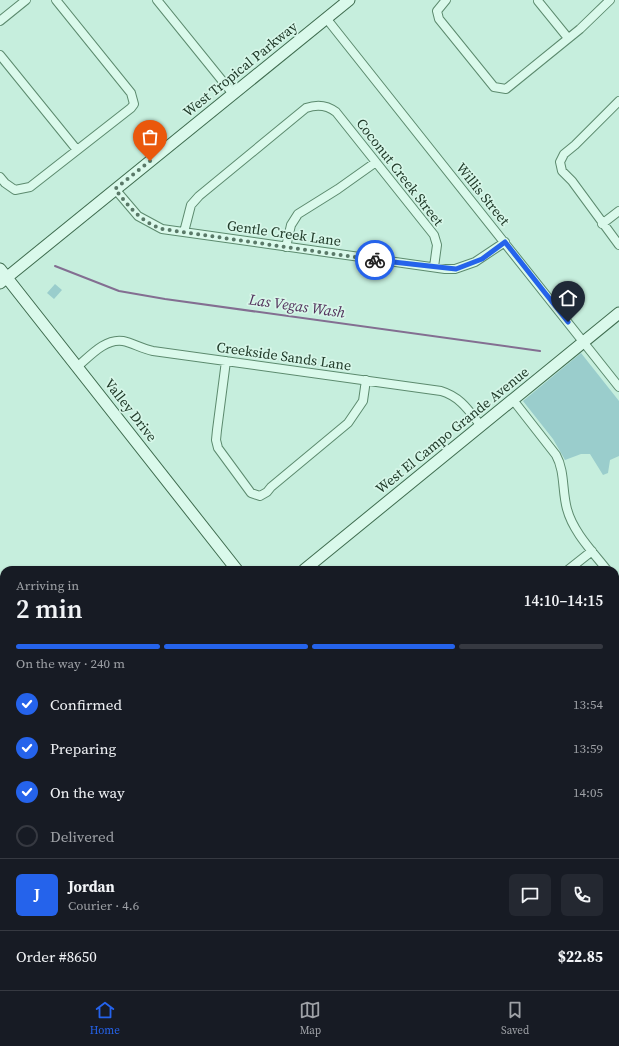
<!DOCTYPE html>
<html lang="en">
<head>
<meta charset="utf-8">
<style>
  body { margin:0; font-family:"Source Serif 4",serif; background:#242831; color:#f1f3f6; height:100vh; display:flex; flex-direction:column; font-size:15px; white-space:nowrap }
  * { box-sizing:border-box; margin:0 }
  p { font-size:13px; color:#9ea1a6 }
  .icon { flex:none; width:22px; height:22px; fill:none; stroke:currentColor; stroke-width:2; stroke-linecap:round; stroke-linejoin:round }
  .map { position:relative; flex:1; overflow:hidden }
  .sheet { position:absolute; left:0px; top:566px; width:619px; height:424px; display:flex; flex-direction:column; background:#171b24; border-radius:12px 12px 0 0; box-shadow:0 1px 3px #0004 }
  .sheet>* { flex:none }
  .pin { position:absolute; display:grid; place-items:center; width:34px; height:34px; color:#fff; margin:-41px -17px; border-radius:50% 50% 50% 0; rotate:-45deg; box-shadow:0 0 4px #0007 }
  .pin .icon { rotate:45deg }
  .courier { position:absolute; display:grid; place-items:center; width:40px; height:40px; margin:-20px; border:3px solid #2563eb; border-radius:50%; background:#fff; color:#222; box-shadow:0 1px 5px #0007 }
  .overview em { font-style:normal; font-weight:600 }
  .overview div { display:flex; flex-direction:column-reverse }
  .overview { display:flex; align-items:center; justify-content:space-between; height:68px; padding:0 16px }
  h1 { font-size:26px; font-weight:600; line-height:30px }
  .bar { display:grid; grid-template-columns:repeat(4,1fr); gap:6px 4px; align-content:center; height:48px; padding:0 16px }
  .bar i { height:5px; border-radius:3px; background:#363941 }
  .bar .current { background:#2563eb }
  .bar p { grid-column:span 4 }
  .line { display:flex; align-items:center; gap:10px; padding:0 16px; border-top:1px solid #363941 }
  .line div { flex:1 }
  .round { display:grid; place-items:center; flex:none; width:42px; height:42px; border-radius:6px; background:#242831 }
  ol { padding:0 16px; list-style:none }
  li { display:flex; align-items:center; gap:12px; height:44px }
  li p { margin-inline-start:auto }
  li .icon { padding:4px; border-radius:50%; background:#2563eb; color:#fff; stroke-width:4 }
  li:last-child { color:#9ea1a6 }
  li i { width:22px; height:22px; border:2px solid #363941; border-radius:50% }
  .tabs { display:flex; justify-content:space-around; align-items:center; height:56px; border-top:1px solid #363941; background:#171b24; font-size:11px; color:#9ea1a6 }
  .tabs a { display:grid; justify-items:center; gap:2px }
  .tabs .current { color:#2563eb }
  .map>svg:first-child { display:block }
  .green { fill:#9acdcc }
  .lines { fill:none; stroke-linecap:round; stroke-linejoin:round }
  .stream { stroke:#836e91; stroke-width:2 }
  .street-casing { stroke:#5c8a6e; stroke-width:10 }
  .secondary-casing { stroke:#3f6c4f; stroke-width:13 }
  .primary-casing { stroke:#30583d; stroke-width:15 }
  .street { stroke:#daf9eb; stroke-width:8 }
  .secondary { stroke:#daf9eb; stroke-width:11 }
  .primary { stroke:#9ff0cc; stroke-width:13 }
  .done { stroke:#5a7968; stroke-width:4; stroke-dasharray:0 7.2 }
  .route { stroke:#2563eb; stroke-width:5 }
  .labels { text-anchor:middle; stroke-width:3.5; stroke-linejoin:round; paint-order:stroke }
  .street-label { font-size:14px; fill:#203a29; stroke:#d6f6e8 }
  .water-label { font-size:15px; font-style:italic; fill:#512f5a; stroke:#d6f6e8 }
</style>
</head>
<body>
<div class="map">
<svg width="619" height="990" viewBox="0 0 619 990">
  <rect width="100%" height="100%" fill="#c6eedd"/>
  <path class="green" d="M55,284L62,290L54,299L47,293Z
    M581,353L619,401V456L610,460L608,473L603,475L590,454H581L565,460L553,439L523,401Z"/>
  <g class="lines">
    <path class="stream" d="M55,266L119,291L165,299L540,351"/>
    <defs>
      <path id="street" d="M157,0L233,94
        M446,0L437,11L439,19L494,87L506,89L580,29L610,0
        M538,1L568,38
        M326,18L619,387
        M0,21L26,0
        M0,55L77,150
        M619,101L575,145L564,154L560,162L562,171L572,181L619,245
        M0,177L5,183L15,190L30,187L131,108L134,104L131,93L56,0
        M115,189L138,216L162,229L445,269H455L475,262L505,242
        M602,224L619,211
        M184,232L191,205L199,196L306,108C317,104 327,105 336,112L434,235L437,245L434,267
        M286,247L291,225L298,214L338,189L376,162
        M226,361L217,430L216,440L218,448L251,493L260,496L267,492L271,487L348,423L363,401L366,380
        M77,367C89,357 105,338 123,341C133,343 142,349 153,351L441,391C461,397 469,411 481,426
        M513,400L556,455C565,471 562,491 567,509C573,532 593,552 607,570
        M568,570L592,551
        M615,580L619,585
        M0,615L4,620
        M615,632L619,629
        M615,711L619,717
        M0,764L4,769
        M615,775L619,772
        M0,795L4,791
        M0,876L4,872
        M615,891L619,888
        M0,931L4,937
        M615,944L619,949
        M42,986L45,990
        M100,990L105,986
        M157,990L162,986
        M216,990L221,986
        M276,990L281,986"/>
      <path id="secondary" d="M0,269L237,570
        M0,283L349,0
        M304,570L619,313
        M0,820L4,816
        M564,986L568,990
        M578,986L582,990"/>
      <path id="primary" d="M615,838L619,834
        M615,863L619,859
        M433,990L438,986
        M461,990L466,986"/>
    </defs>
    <use href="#street" class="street-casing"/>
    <use href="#secondary" class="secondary-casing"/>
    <use href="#primary" class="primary-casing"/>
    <use href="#street" class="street"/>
    <use href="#secondary" class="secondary"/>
    <use href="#primary" class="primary"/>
  </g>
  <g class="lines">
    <path class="done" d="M150,161L115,189C129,207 140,221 162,229L375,260"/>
    <path class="route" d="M375,260L456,269L482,259L505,242L568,322"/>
  </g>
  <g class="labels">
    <g class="street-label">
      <text transform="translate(240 69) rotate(-39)" y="5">West Tropical Parkway</text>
      <text transform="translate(400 172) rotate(52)" y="5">Coconut Creek Street</text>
      <text transform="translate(483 194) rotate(51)" y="5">Willis Street</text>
      <text transform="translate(284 233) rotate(8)" y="5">Gentle Creek Lane</text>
      <text transform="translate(284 356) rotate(8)" y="5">Creekside Sands Lane</text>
      <text transform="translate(131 410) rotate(52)" y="5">Valley Drive</text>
      <text transform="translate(452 430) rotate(-39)" y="5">West El Campo Grande Avenue</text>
    </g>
    <g class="water-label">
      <text transform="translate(297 306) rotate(8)" y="5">Las Vegas Wash</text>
    </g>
  </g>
</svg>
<div class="pin" style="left:150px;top:161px;background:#ea580c"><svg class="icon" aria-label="bag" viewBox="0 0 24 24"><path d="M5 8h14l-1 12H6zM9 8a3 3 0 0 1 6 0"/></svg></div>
<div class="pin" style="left:568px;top:322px;background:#1f2937"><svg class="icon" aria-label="home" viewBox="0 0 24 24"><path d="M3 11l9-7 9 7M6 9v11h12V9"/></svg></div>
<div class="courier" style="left:375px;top:260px"><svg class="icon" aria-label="bike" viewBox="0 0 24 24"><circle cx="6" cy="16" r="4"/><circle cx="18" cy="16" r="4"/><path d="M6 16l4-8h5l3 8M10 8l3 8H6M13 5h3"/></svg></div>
<section class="sheet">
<div class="overview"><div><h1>2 min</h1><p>Arriving in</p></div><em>14:10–14:15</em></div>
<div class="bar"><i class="current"></i><i class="current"></i><i class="current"></i><i></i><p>On the way · 240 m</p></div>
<ol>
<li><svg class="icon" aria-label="check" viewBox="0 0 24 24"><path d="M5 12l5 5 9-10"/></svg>Confirmed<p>13:54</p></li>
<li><svg class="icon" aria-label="check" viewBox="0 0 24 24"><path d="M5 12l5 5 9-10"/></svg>Preparing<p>13:59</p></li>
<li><svg class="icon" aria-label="check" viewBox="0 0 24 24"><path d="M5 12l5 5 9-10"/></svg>On the way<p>14:05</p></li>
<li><i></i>Delivered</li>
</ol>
<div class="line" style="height:72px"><b class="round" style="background:#2563eb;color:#fff">J</b><div><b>Jordan</b><p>Courier · 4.6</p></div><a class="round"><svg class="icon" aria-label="chat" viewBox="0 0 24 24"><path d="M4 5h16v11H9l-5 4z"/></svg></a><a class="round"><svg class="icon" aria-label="phone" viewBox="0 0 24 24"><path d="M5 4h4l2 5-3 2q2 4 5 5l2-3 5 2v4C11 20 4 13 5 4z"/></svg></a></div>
<div class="line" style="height:52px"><div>Order #8650</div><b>$22.85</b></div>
</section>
</div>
<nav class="tabs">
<a class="current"><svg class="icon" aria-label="home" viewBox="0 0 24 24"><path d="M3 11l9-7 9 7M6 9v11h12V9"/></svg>Home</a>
<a><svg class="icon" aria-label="map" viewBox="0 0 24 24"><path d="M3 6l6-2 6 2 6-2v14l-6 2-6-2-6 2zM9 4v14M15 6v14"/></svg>Map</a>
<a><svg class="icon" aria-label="saved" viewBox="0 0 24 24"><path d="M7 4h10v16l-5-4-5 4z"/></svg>Saved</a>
</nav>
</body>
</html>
